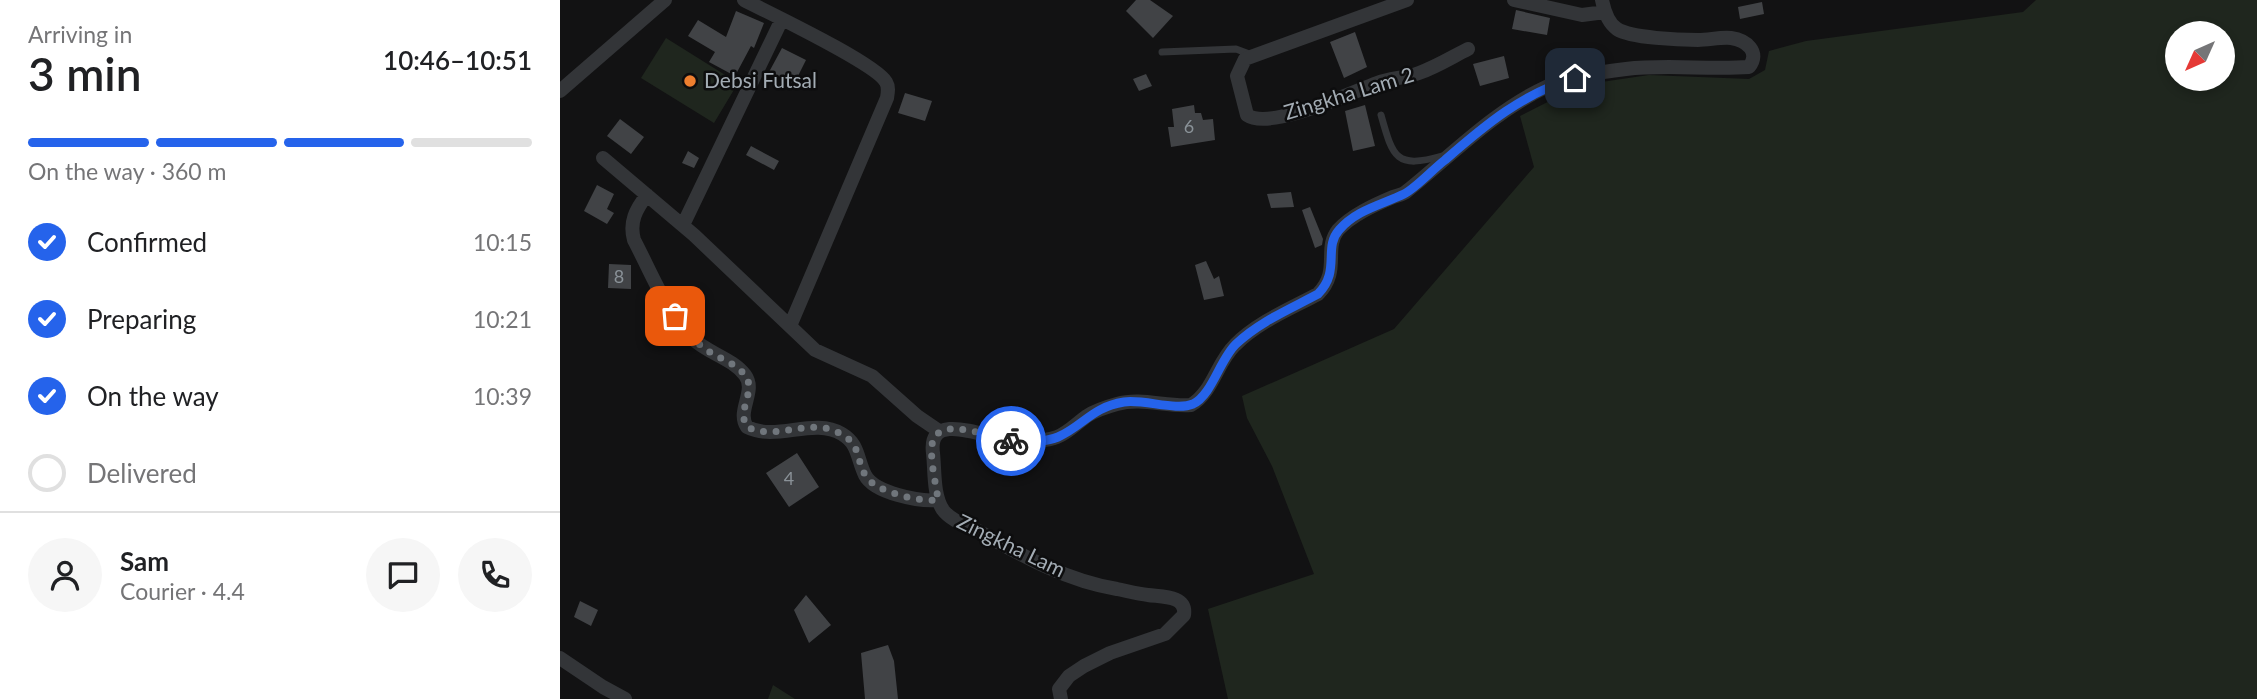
<!DOCTYPE html>
<html lang="en">
<head>
<meta charset="utf-8">
<style>
  body { margin:0; font-family:Lato,sans-serif; background:#f6f6f6; color:#202124; height:100vh; display:flex; flex-direction:column; font-size:26px; white-space:nowrap }
  * { box-sizing:border-box; margin:0 }
  p { font-size:23px; color:#757577 }
  .icon { flex:none; width:38px; height:38px; fill:none; stroke:currentColor; stroke-width:2; stroke-linecap:round; stroke-linejoin:round }
  .map { position:relative; flex:1; overflow:hidden }
  .drawer { display:flex; flex-direction:column; background:#fff; width:560px }
  .drawer>* { flex:none }
  .needle { width:46px; rotate:225deg }
  .fabs { position:absolute; left:1605px; top:21px; display:grid; gap:14px }
  .fabs a { display:grid; place-items:center; width:70px; height:70px; border-radius:50%; background:#fff; box-shadow:0 4px 10px #0003; font-size:35px }
  .pin { position:absolute; display:grid; place-items:center; width:60px; height:60px; color:#fff; margin:-30px; border-radius:14px; box-shadow:0 4px 10px #0006 }
  .courier { position:absolute; display:grid; place-items:center; width:70px; height:70px; margin:-35px; border:5px solid #2563eb; border-radius:50%; background:#fff; color:#222; box-shadow:0 2px 9px #0007 }
  .head em { font-style:normal; font-weight:600 }
  .head div { display:flex; flex-direction:column-reverse }
  .head { display:flex; align-items:center; justify-content:space-between; height:119px; padding:0 28px }
  h1 { font-size:46px; font-weight:600; line-height:52px }
  .bar { display:grid; grid-template-columns:repeat(4,1fr); gap:10px 7px; align-content:center; height:84px; padding:0 28px }
  .bar i { height:9px; border-radius:5px; background:#e0e0e0 }
  .bar .selected { background:#2563eb }
  .bar p { grid-column:span 4 }
  .line { display:flex; align-items:center; gap:18px; padding:0 28px; border-top:2px solid #e0e0e0 }
  .line div { flex:1 }
  .round { display:grid; place-items:center; flex:none; width:74px; height:74px; border-radius:37px; background:#f6f6f6 }
  ol { padding:0 28px; list-style:none }
  li { display:flex; align-items:center; gap:21px; height:77px }
  li p { margin-inline-start:auto }
  li .icon { padding:7px; border-radius:50%; background:#2563eb; color:#fff; stroke-width:4 }
  li:last-child { color:#757577 }
  li i { width:38px; height:38px; border:4px solid #e0e0e0; border-radius:50% }
  main { display:flex; flex:1; min-height:0 }
  .map>svg:first-child { display:block }
  .green { fill:#1f261e; fill-rule:evenodd }
  .building { fill:#414346 }
  .lines { fill:none; stroke-linecap:round; stroke-linejoin:round }
  .service { stroke:#333538; stroke-width:7 }
  .minor { stroke:#333538; stroke-width:14 }
  .done { stroke:#70767c; stroke-width:7; stroke-dasharray:0 12.6 }
  .route { stroke:#2563eb; stroke-width:9 }
  .poi-dot { fill:#ee7f2f; stroke:#0d0d0e; stroke-width:2.5 }
  .labels { text-anchor:middle; stroke-width:5; stroke-linejoin:round; paint-order:stroke }
  .number-label { font-size:18px; fill:#8a9298 }
  .poi-label { font-size:21px; fill:#a3acb4; stroke:#0d0d0e; text-anchor:start }
  .street-label { font-size:21px; fill:#a3acb4; stroke:#0d0d0e }
</style>
</head>
<body>
<main>
<section class="drawer">
<div class="head"><div><h1>3 min</h1><p>Arriving in</p></div><em>10:46–10:51</em></div>
<div class="bar"><i class="selected"></i><i class="selected"></i><i class="selected"></i><i></i><p>On the way · 360 m</p></div>
<ol>
<li><svg class="icon" aria-label="check" viewBox="0 0 24 24"><path d="M5 12l5 5 9-10"/></svg>Confirmed<p>10:15</p></li>
<li><svg class="icon" aria-label="check" viewBox="0 0 24 24"><path d="M5 12l5 5 9-10"/></svg>Preparing<p>10:21</p></li>
<li><svg class="icon" aria-label="check" viewBox="0 0 24 24"><path d="M5 12l5 5 9-10"/></svg>On the way<p>10:39</p></li>
<li><i></i>Delivered</li>
</ol>
<div class="line" style="height:126px"><a class="round"><svg class="icon" aria-label="person" viewBox="0 0 24 24"><circle cx="12" cy="8" r="4"/><path d="M4 21q1-7 8-7t8 7"/></svg></a><div><b>Sam</b><p>Courier · 4.4</p></div><a class="round"><svg class="icon" aria-label="chat" viewBox="0 0 24 24"><path d="M4 5h16v11H9l-5 4z"/></svg></a><a class="round"><svg class="icon" aria-label="phone" viewBox="0 0 24 24"><path d="M5 4h4l2 5-3 2q2 4 5 5l2-3 5 2v4C11 20 4 13 5 4z"/></svg></a></div>
</section>
<div class="map">
<svg width="1697" height="699" viewBox="0 0 1697 699">
  <rect width="100%" height="100%" fill="#121213"/>
  <path class="green" d="M1476,0H1697V699H668L648,609L754,574L712,466L687,418L682,396L834,329L974,167L960,116L1021,85L1089,75L1189,79L1205,70L1209,51L1246,41L1463,12ZM1617,33H1662V79H1617Z
    M106,38L178,83L154,123L81,78Z
    M213,685L235,699H208Z"/>
  <path class="building" d="M576,0H590L613,16L593,38L566,11Z
    M1202,2L1204,14L1180,19L1178,7Z
    M956,10L990,18L987,35L952,29Z
    M176,11L204,23L194,48L191,46L175,76L149,62L155,52L128,36L138,20L166,37Z
    M795,32L807,67L784,78L770,42Z
    M222,48L246,60L234,84L209,72Z
    M944,56L949,78L920,86L913,64Z
    M586,74L592,86L579,91L573,79Z
    M345,93L372,101L365,121L338,113Z
    M634,105L635,113H641L643,120L653,119L655,140L611,147L608,127H614L612,109Z
    M805,105L815,146L793,151L785,111Z
    M60,119L84,137L71,154L47,136Z
    M191,146L219,161L214,170L186,155Z
    M128,151L139,158L134,168L122,163Z
    M37,185L54,194L47,209L54,213L47,224L24,211Z
    M731,192L734,207L711,208L707,194Z
    M750,207L763,239L762,245L755,248L742,210Z
    M646,261L654,279L659,276L664,296L644,300L635,265Z
    M49,264L71,265V289L48,288Z
    M237,453L259,487L229,507L206,473Z
    M246,595L271,625L249,643L234,610Z
    M20,601L38,610L31,626L14,617Z
    M328,645L334,661L338,699H305L301,653Z"/>
  <g class="lines">
    <path class="service" d="M602,52L676,49L692,55
      M821,115C833,158 836,169 882,156"/>
    <path class="minor" d="M184,0C209,13 315,63 326,82C329,87 328,92 327,98L230,326
      M847,0L685,59L677,76L687,115C710,131 792,92 817,83C830,78 846,78 859,73C876,67 892,57 908,49
      M954,0L1022,15L1045,12
      M0,91L105,0
      M43,158L134,235L255,350L312,376L357,416L379,431
      M87,195C76,209 69,222 74,240C91,272 106,312 132,338C147,353 172,358 185,375C197,391 176,411 187,427C217,442 253,417 282,434C299,444 297,459 305,475C314,493 360,502 378,500
      M123,225L222,19
      M0,658L43,687L65,699
      M501,699L499,689L509,676L524,666L550,653L605,634L624,615C627,595 601,597 588,595C578,594 567,591 557,589C507,581 463,556 420,532C408,526 391,521 383,510C373,495 375,471 373,453C367,407 432,441 454,441C468,441 484,442 497,437C508,433 517,423 527,416C536,410 546,407 557,404C581,397 606,407 631,405C653,392 657,362 675,345C698,322 730,309 758,294C781,271 763,249 778,230C792,215 814,205 833,197C838,195 843,195 847,191C893,154 934,111 988,86C1011,76 1041,72 1066,69C1107,64 1148,70 1189,67C1201,52 1186,40 1171,38C1160,37 1149,40 1138,40C1120,40 1071,38 1057,29C1048,23 1044,10 1042,0"/>
  </g>
  <g class="lines">
    <path class="done" d="M115,316C125,332 137,344 153,354C164,360 177,365 185,375C197,391 176,410 187,427C215,441 250,418 277,432C301,443 295,455 305,475C314,492 360,502 378,500C376,483 370,462 372,445C376,413 432,438 451,441"/>
    <path class="route" d="M451,441C466,441 484,443 498,437C523,426 532,407 564,402C584,399 616,411 633,404C652,395 660,359 676,344C699,322 730,309 758,294C781,271 763,248 779,230C796,210 821,205 844,194C856,188 873,169 885,160C925,125 963,93 1015,78"/>
  </g>
  <circle class="poi-dot" cx="130" cy="81" r="7"/>
  <g class="labels">
    <g class="number-label">
      <text x="629" y="133">6</text>
      <text x="59" y="283">8</text>
      <text x="229" y="485">4</text>
    </g>
    <g class="poi-label">
      <text x="144" y="88">Debsi Futsal</text>
    </g>
    <g class="street-label">
      <text transform="translate(789 94) rotate(-17)" y="7">Zingkha Lam 2</text>
      <text transform="translate(451 546) rotate(26)" y="7">Zingkha Lam</text>
    </g>
  </g>
</svg>
<div class="fabs">
<a><svg class="needle" viewBox="-14 -14 28 28"><path d="M0-13l5 13h-10z" fill="#e53935"/><path d="M0 13l5-13h-10z" fill="#757577"/></svg></a>
</div>
<div class="pin" style="left:115px;top:316px;background:#ea580c"><svg class="icon" aria-label="bag" viewBox="0 0 24 24"><path d="M5 8h14l-1 12H6zM9 8a3 3 0 0 1 6 0"/></svg></div>
<div class="pin" style="left:1015px;top:78px;background:#1f2937"><svg class="icon" aria-label="home" viewBox="0 0 24 24"><path d="M3 11l9-7 9 7M6 9v11h12V9"/></svg></div>
<div class="courier" style="left:451px;top:441px"><svg class="icon" aria-label="bike" viewBox="0 0 24 24"><circle cx="6" cy="16" r="4"/><circle cx="18" cy="16" r="4"/><path d="M6 16l4-8h5l3 8M10 8l3 8H6M13 5h3"/></svg></div>
</div>
</main>
</body>
</html>
